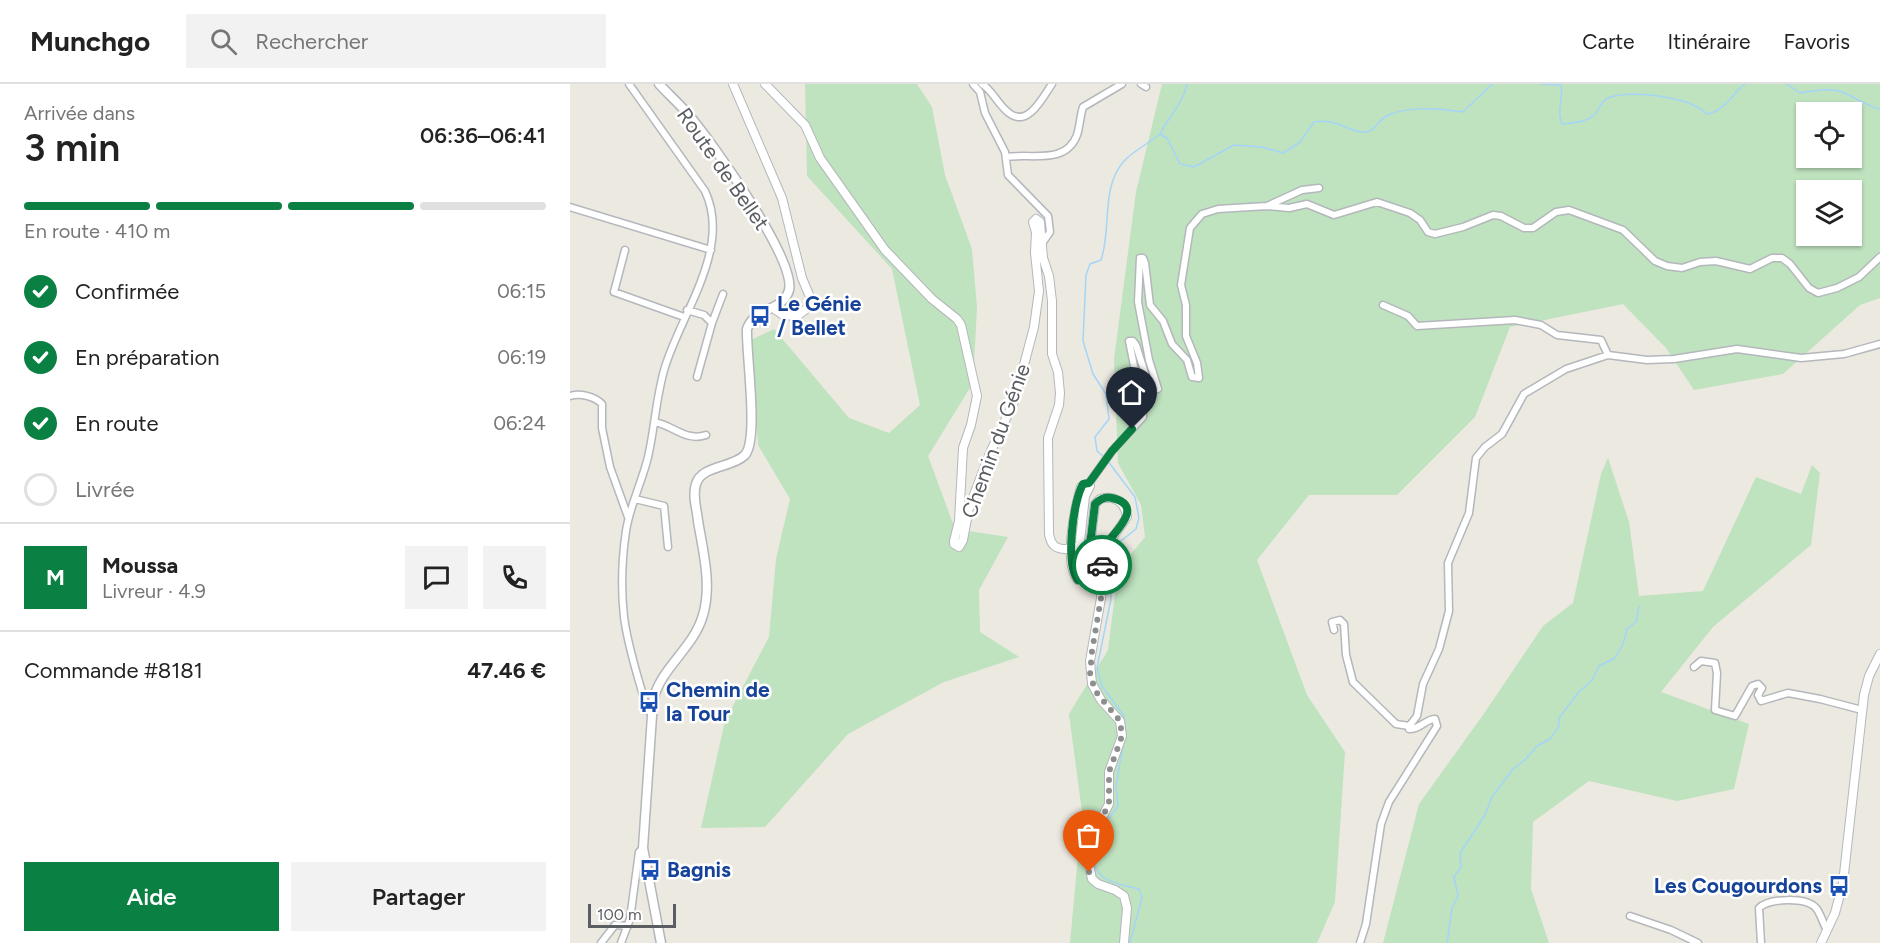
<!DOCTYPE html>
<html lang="fr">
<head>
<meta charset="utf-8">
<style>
  body { margin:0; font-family:Figtree,sans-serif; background:#f2f2f2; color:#222; height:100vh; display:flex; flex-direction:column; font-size:22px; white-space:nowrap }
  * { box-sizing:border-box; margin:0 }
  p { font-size:20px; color:#767676 }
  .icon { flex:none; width:33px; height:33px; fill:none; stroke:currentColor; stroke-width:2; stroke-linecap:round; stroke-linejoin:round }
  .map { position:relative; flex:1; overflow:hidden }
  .sheet { display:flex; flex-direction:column; background:#fff; width:570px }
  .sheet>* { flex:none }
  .tools { position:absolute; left:1226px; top:18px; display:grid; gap:12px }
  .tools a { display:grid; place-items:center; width:66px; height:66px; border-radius:0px; background:#fff; box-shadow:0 2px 4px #0004; font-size:30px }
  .scale { position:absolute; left:18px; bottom:15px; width:88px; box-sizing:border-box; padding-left:6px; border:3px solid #5a5d61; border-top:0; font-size:16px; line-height:21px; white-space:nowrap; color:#5a5d61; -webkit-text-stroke:4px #fff; paint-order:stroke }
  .pin { position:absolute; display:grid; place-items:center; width:51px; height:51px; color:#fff; margin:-62px -26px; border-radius:50% 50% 50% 0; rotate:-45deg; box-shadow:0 0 6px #0007 }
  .pin .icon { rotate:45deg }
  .courier { position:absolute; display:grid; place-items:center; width:60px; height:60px; margin:-30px; border:4px solid #0b8043; border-radius:50%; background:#fff; color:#222; box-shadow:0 2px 8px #0007 }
  .headline em { font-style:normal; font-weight:600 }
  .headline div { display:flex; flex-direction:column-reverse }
  .headline { display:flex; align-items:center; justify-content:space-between; height:102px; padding:0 24px }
  h1 { font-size:39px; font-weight:600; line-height:45px }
  .bar { display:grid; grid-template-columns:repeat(4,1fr); gap:9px 6px; align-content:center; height:72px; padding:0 24px }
  .bar i { height:8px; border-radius:4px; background:#e0e0e0 }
  .bar .current { background:#0b8043 }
  .bar p { grid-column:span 4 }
  .line { display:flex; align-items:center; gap:15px; padding:0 24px; border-top:2px solid #e0e0e0 }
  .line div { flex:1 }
  .round { display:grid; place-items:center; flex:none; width:63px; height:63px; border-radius:0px; background:#f2f2f2 }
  ol { padding:0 24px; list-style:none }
  li { display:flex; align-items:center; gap:18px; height:66px }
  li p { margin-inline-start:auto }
  li .icon { padding:6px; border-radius:50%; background:#0b8043; color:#fff; stroke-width:4 }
  li:last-child { color:#767676 }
  li i { width:33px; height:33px; border:3px solid #e0e0e0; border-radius:50% }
  .primary-button { display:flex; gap:12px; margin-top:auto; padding:12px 24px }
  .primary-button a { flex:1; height:69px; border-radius:0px; background:#0b8043; color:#fff; font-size:24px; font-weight:600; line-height:69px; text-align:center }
  .primary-button a+a { background:#f2f2f2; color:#222 }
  header { display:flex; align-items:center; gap:36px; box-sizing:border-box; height:84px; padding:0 30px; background:#fff; border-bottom:2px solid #e0e0e0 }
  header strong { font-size:28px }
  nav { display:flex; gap:33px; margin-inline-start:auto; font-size:21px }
  .search { width:420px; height:54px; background:#f2f2f2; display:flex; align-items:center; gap:15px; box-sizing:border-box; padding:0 21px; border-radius:0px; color:#767676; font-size:22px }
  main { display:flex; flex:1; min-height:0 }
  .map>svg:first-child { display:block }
  .green { fill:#bfe2bf; fill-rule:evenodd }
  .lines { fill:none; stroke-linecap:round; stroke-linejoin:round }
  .stream { stroke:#a4d5f9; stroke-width:1.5 }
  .minor-casing { stroke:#b4b7bb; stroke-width:9 }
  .tertiary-casing { stroke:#b4b7bb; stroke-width:10 }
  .secondary-casing { stroke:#b3b6bb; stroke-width:11 }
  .minor { stroke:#fff; stroke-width:6 }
  .tertiary { stroke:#fff; stroke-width:8 }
  .secondary { stroke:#fff; stroke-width:8 }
  .tertiary-bridge-casing { stroke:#b4b7bb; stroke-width:10; stroke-linecap:butt }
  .tertiary-bridge { stroke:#fff; stroke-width:8 }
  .done { stroke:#8d8e8e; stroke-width:6; stroke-dasharray:0 10.8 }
  .route { stroke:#0b8043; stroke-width:8 }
  .labels { text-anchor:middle; stroke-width:5; stroke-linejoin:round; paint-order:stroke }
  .street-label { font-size:21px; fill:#5a5d61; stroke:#fff }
  .transit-label { font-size:21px; font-weight:bold; fill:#164399; stroke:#fff; text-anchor:start }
</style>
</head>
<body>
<header>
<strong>Munchgo</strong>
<div class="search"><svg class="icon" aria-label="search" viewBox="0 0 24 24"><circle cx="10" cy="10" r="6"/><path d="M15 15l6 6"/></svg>Rechercher</div>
<nav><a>Carte</a><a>Itinéraire</a><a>Favoris</a></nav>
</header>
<main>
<section class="sheet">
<div class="headline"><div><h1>3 min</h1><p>Arrivée dans</p></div><em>06:36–06:41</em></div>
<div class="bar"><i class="current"></i><i class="current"></i><i class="current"></i><i></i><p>En route · 410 m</p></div>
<ol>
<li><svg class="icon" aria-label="check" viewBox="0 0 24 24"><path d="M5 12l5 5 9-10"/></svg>Confirmée<p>06:15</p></li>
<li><svg class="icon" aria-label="check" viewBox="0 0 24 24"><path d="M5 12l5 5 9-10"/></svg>En préparation<p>06:19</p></li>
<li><svg class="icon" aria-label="check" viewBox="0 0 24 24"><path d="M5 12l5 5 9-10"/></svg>En route<p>06:24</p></li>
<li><i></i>Livrée</li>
</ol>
<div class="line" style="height:108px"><b class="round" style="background:#0b8043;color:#fff">M</b><div><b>Moussa</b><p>Livreur · 4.9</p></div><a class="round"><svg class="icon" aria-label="chat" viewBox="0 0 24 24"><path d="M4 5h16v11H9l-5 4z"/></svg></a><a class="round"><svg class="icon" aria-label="phone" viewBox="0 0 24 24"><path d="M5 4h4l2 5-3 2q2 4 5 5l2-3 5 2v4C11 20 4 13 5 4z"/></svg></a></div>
<div class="line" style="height:78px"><div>Commande #8181</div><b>47.46 €</b></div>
<div class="primary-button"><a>Aide</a><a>Partager</a></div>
</section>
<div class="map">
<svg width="1310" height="859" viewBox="0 0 1310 859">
  <rect width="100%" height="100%" fill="#ece9e1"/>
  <path class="green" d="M235,0H347L362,23L375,91L402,165L407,223L403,299L358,372L385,445L438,453L409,506L410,548L449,573L374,598L278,650L195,743L131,744L155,637L199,553L206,475L220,415L188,361L181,256L204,245L279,334L319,349L350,321L322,185L237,92Z
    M592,0H1310V214L1290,221L1213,290L1124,306L1096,264L1053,220L940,243L905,333L827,411H739L687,476L737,611L775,668L765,818L747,859H500L512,728L499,630L538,566L548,486L575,453L571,421L548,379L544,275L566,108ZM1236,28H1281V74H1236ZM1236,106H1281V152H1236Z
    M1038,374L1059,438L1069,512L1133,507L1186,393L1231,410L1242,381L1250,389L1241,461L1143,543L1091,608L1179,640L1164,705L1107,717L1019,697L963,738L961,805L979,859H813L849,720L913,631L973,542L1003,519L1031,390Z"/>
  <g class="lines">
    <path class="stream" d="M971,0L991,1C994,17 986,23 992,40C1002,39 1016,38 1023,32C1030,26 1030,18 1038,14C1060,5 1121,13 1137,30C1156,26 1161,11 1175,0
      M1217,0L1230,9C1244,7 1261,3 1274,9C1287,14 1296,22 1310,25
      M590,50C599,32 613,20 617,0
      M534,373L527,367L525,353L539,335L536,310L523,290L513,257L516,191L520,180L531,176C542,145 530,102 555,76C565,66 579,59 590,50L597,54L610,80L624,83L664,61L692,63L713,69L729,59L744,38C770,34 774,47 793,48C805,49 807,37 815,33C835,21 871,25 893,28L922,0
      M537,376L565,413L569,434L566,445L547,460L541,480V515L527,584L532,602L554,632L556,651
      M554,656L546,701L548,722C535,739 510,774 533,793C542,800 557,802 569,805L572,813L560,859
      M877,859L882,824L888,812L884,793L891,783L890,769L915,731L922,713L943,685L955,676L967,662L980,655L989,642V634L1008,609L1022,596L1029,582L1045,574L1053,560L1057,545L1066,538L1069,522"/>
    <defs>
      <path id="minor" d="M59,0L135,107C162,164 112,228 95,283C86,312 85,343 78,373C72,398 60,421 56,447C52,474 51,506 54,533C58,565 69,595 77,626L81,628
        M403,0L410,8L415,29L435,68L438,91L478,132L480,148L473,158
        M412,0C423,7 428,21 439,29C458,44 473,13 482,0
        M571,0L576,3
        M436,73C461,69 496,81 507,51C510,42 510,32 513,23L552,0
        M697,122L732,106L749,104
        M0,123L141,166
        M55,166L44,208L114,233
        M813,221L838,232L847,242L945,236L971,241L987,251L1031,256L1038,271
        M117,226L134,231L142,239L127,293
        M142,239L153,210
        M0,312C10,309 24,312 32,320V344L40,383L58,433
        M84,338C103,341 116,358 136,351
        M519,399L542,367L573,333V327L559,257H563L566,261L579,302L582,306L588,305L579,276L568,218L570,174H573L575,179L580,221L593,237L602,260L617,276L622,293L629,294L627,279L616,252V221L611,201L620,144L632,130L648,125L697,122L719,124L737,120L764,131L807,118L840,129L850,136L858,148L865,150L893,143L923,131L931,132L954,144H963L986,128L999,126L1053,146L1085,177L1097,182L1112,184L1130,178L1146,177L1180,185L1202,174H1212L1220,180L1239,204L1248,209L1267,204L1289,193L1310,173
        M65,415L94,422L98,463
        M764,546L762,538L770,536L774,540L776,571L783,598L826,640L839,642
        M1124,583L1131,577L1145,579L1147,589L1145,626L1165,632L1182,602L1188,600L1192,604L1188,611L1191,617L1218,609L1250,615L1292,626
        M1060,832L1101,846L1128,859
        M31,859L45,841L58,842
        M51,859L60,835L69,768L73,764
        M790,859L796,840L811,740L819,718L867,642L865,635C856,635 849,646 839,645L840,641L847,632L853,600L869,565L879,527L878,479L899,429L906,374L915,363L932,350L954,310L996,285L1038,271L1077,276L1104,275L1167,265L1231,274L1274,270L1310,260
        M1191,859L1189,824C1199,814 1236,813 1246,824C1251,830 1253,840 1257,846"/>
      <path id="tertiary" d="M163,0L212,114L232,194L240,213L239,223L227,232L213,231L203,224
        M195,0L235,41L250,74L315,166L362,215L387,235L391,241L407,312L401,341L393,364L389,437L384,457V460L389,463L393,456L399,424L420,369L445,315L464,243L469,207L465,169L466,148L463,138L466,135L470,138L473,174L479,192L482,217V270L488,288L490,309L489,321L478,354L479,450C481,461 485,465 496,465
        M519,399L511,403C505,423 493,478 508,496L516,494L525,420L530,415C545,411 555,418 557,433L534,466L531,514L520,577L522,600L531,616L550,637L552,652L539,688V720L519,759L517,770L522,795L528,800L545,806L554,812L557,824L554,859
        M508,462L510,457L515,412L520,402L519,399
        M1251,859L1265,829L1273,799L1294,611L1299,592L1310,570"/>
      <path id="secondary" d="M89,0C100,12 113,23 123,36C144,62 226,176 219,206C213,228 184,223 177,245C176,270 189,355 175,371C162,384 132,381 126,400C122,412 127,425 128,437C133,467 142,501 133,531C124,564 90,584 83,617L73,764L91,859"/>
    </defs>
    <use href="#minor" class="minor-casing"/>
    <use href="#tertiary" class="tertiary-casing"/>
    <use href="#secondary" class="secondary-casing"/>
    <use href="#minor" class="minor"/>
    <use href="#tertiary" class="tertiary"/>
    <use href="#secondary" class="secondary"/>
    <defs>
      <path id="tertiary-bridge" d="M496,465L508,462"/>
    </defs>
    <use href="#tertiary-bridge" class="tertiary-bridge-casing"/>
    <use href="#tertiary-bridge" class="tertiary-bridge"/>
  </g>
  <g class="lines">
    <path class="done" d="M519,788L517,770L519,759L539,720V688L552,652L550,637L526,608L520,591L522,567L531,514L532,481"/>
    <path class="route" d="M532,481C532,475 532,468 535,462C542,450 577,422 542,414C535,412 530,415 525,420L516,494L508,496C495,480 503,417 513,400L519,399L542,367L562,345"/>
  </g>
  <defs>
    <symbol id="bus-bare" viewBox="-9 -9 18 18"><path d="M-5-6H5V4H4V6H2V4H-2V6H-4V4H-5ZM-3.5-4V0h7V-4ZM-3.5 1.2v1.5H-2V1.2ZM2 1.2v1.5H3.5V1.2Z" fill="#1a4fb4" stroke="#fff" stroke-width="2.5" paint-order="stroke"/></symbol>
  </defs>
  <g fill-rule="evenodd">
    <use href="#bus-bare" x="175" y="217" width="30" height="30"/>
    <use href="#bus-bare" x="64" y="603" width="30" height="30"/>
    <use href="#bus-bare" x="65" y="771" width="30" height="30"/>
    <use href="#bus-bare" x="1254" y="787" width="30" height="30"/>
  </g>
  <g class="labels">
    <g class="street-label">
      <text transform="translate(153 85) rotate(55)" y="7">Route de Bellet</text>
      <text transform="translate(426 357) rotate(-70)" y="7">Chemin du Génie</text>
    </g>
    <g class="transit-label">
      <text x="207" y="227">Le Génie<tspan x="207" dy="24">/ Bellet</tspan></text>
      <text x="96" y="613">Chemin de<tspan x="96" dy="24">la Tour</tspan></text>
      <text x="97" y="793">Bagnis</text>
      <text x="1252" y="809" text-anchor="end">Les Cougourdons</text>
    </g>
  </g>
</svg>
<div class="tools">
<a><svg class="icon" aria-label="locate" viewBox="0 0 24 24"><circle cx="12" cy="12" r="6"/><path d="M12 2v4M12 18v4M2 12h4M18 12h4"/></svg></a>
<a><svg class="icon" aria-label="layers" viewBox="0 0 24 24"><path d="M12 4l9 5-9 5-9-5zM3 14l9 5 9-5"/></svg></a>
</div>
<div class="scale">100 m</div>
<div class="pin" style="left:519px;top:788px;background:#ea580c"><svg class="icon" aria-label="bag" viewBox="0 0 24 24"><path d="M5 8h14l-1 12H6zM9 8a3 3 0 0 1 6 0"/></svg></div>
<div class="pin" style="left:562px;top:345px;background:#1f2937"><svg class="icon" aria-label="home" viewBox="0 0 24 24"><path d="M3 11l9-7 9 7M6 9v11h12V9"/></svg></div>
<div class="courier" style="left:532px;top:481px"><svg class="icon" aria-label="car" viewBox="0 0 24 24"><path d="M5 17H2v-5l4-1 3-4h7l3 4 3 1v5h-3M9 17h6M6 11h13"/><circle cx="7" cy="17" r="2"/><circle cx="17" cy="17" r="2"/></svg></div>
</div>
</main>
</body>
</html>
